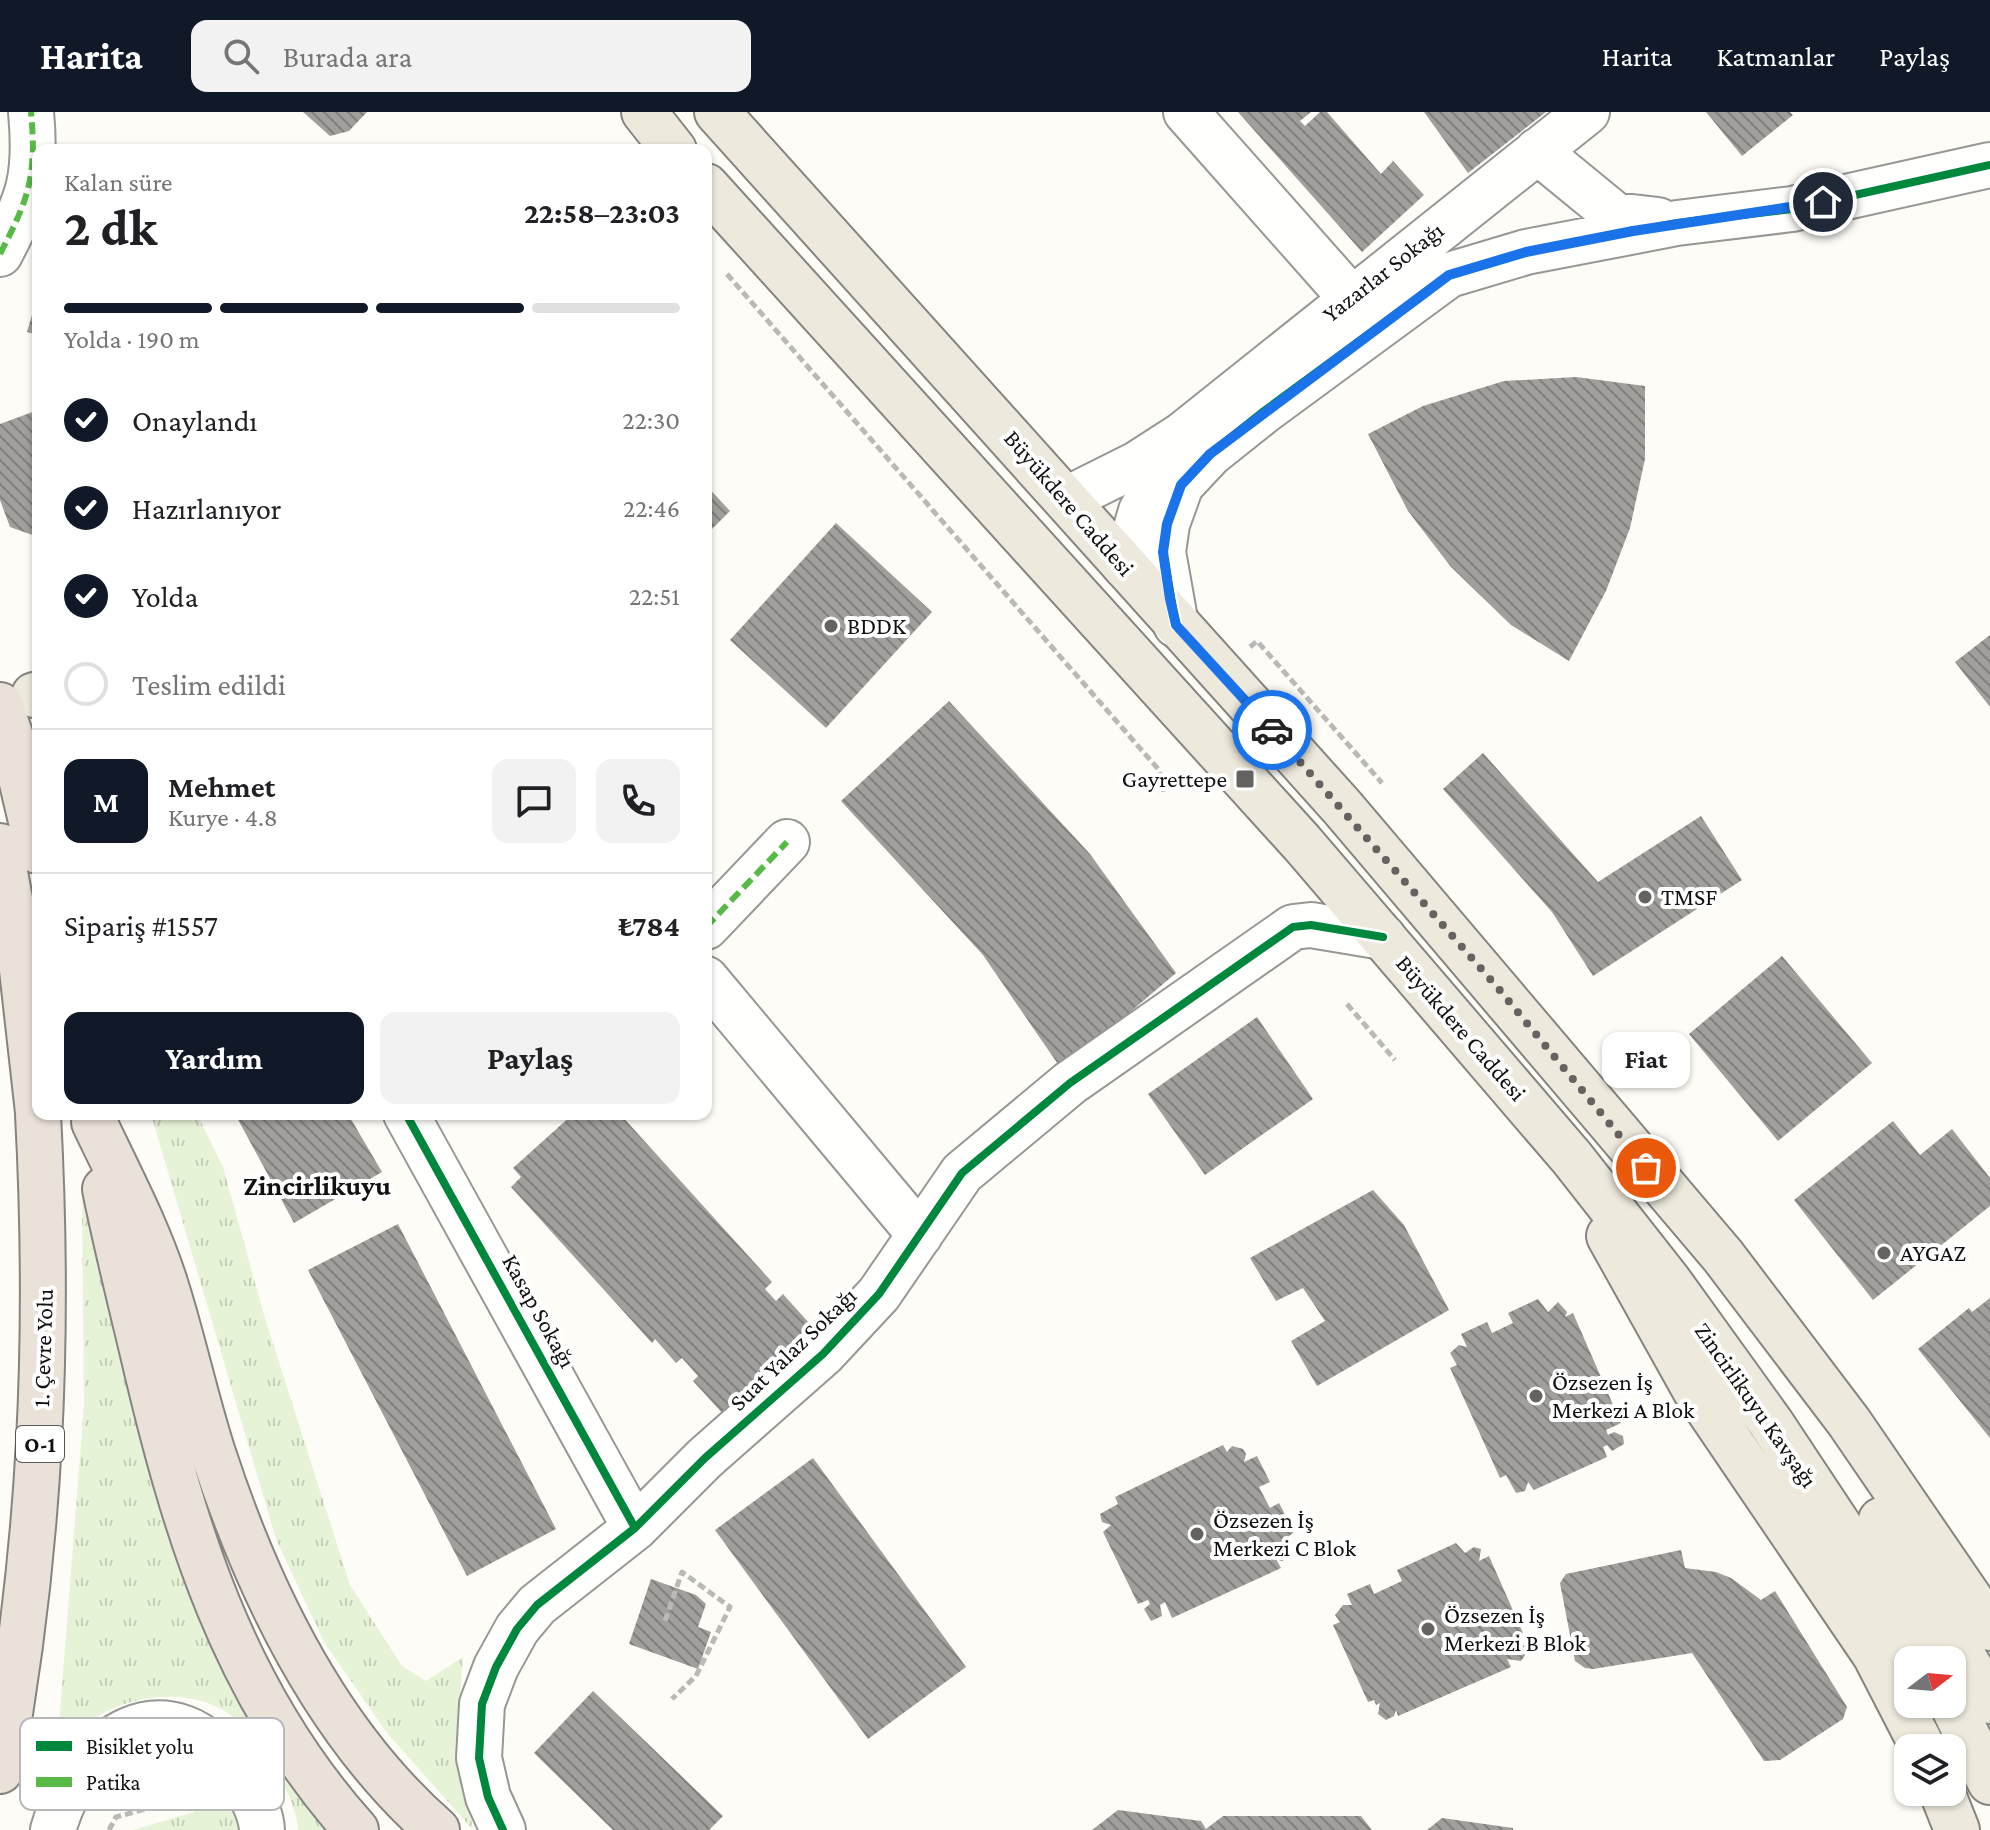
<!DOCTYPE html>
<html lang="tr">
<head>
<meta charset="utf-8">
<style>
  body { margin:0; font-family:"Crimson Pro",serif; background:#f2f2f2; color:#202124; height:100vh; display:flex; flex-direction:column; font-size:30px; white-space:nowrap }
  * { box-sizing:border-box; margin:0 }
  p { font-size:26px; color:#757577 }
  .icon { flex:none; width:44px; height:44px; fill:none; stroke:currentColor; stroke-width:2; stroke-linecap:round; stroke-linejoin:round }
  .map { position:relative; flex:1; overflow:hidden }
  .details { position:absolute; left:32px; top:32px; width:680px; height:976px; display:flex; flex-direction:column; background:#fff; border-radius:16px; box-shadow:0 2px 6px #0004 }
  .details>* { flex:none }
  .needle { width:52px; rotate:74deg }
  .tools { position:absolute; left:1894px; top:1534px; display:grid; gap:16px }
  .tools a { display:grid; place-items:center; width:72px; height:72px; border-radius:16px; background:#fff; box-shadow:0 2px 6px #0004; font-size:40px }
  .pin { position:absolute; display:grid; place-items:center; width:68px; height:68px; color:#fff; margin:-34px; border:4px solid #fff; border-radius:50%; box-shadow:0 2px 8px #0007 }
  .courier { position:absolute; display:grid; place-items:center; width:80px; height:80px; margin:-40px; border:6px solid #1a73e8; border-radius:50%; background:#fff; color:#222; box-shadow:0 2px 10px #0007 }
  .bubble { position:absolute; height:56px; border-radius:16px; background:#fff; box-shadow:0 2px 6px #0004; font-size:26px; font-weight:700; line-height:56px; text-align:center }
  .head em { font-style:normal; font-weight:700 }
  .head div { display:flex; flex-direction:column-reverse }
  .head { display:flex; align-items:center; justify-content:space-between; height:136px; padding:0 32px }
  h1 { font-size:52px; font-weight:700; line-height:60px }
  .bar { display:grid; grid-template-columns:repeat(4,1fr); gap:12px 8px; align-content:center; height:96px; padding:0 32px }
  .bar i { height:10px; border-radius:6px; background:#e0e0e0 }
  .bar .active { background:#111827 }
  .bar p { grid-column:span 4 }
  .line { display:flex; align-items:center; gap:20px; padding:0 32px; border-top:2px solid #e0e0e0 }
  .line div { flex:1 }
  .round { display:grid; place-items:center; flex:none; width:84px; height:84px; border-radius:16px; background:#f2f2f2 }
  ol { padding:0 32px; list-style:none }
  li { display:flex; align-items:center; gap:24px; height:88px }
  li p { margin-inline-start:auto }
  li .icon { padding:8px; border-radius:50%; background:#111827; color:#fff; stroke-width:4 }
  li:last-child { color:#757577 }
  li i { width:44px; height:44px; border:4px solid #e0e0e0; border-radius:50% }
  .action { display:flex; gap:16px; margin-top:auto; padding:16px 32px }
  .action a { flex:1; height:92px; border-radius:16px; background:#111827; color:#fff; font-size:32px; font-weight:700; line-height:92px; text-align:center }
  .action a+a { background:#f2f2f2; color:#202124 }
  header { display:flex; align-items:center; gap:48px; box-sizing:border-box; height:112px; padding:0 40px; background:#111827; color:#fff }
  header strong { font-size:38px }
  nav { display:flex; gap:44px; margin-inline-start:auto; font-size:28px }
  .search { width:560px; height:72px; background:#f2f2f2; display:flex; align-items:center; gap:20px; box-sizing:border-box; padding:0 28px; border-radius:16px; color:#757577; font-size:30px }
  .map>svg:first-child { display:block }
  .grass { fill:url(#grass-tufts) }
  .building { fill:url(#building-back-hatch) }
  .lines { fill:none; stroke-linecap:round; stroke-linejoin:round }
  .minor-casing { stroke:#979795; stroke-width:48 }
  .major-casing { stroke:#858482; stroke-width:48 }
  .highway-casing { stroke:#858482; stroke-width:48 }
  .path { stroke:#b9b9b8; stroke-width:5; stroke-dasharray:8 4; stroke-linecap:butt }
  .minor { stroke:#fffffe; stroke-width:44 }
  .major { stroke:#ede9dc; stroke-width:44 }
  .highway { stroke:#eae1d8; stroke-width:44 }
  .quiet { stroke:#58b947; stroke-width:6; stroke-dasharray:12 6; stroke-linecap:butt }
  .cycleway-casing { stroke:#fff; stroke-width:13 }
  .cycleway { stroke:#00873e; stroke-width:8 }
  .done { stroke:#646362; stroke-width:8; stroke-dasharray:0 14.4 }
  .route { stroke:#1a73e8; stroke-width:10 }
  .poi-dot { fill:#646362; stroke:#fff; stroke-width:3 }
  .labels { text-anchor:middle; stroke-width:8; stroke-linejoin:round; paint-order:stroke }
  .shield { fill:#fff; stroke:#585858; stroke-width:2 }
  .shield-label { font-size:22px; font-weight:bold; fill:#111 }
  .street-label { font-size:24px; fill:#111; stroke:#fff }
  .poi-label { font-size:24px; fill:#111; stroke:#fff; text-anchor:start }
  .quarter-label { font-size:28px; font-weight:bold; fill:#111; stroke:#fff }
  .key { fill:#fff; stroke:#b8b8b8; stroke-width:2 }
  .key-label { font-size:22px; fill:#111 }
</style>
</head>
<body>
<header>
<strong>Harita</strong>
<div class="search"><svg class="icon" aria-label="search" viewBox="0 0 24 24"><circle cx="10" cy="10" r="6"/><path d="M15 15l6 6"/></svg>Burada ara</div>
<nav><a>Harita</a><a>Katmanlar</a><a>Paylaş</a></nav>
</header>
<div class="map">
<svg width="1990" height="1718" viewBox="0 0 1990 1718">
  <defs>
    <pattern id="grass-tufts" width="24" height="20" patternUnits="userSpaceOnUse" patternTransform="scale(2)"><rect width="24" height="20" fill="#e7f3d7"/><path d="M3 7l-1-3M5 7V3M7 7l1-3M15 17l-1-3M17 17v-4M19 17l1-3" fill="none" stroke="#c5cfb8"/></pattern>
    <pattern id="building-back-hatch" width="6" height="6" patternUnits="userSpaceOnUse" patternTransform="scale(2)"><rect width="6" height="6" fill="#a19f9c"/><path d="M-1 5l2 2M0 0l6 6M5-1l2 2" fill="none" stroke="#82807e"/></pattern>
  </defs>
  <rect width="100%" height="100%" fill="#fdfcf7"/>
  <path class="grass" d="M151,1002H197L223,1055L264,1203L350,1473L402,1554L426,1569L463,1545L457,1619L473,1718L387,1621L324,1530L276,1427Z
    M82,1084L121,1242L181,1452L235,1583L309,1693L332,1718H298C296,1691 280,1663 262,1641C253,1630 243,1612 231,1603C184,1569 103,1585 68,1630C62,1638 59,1653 55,1664L84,1293Z
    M154,1648C208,1660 221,1666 244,1718H133L194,1700L184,1671L111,1692L108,1673Z"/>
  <path class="building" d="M303,0H367L349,19L330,24Z
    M1238,0H1311L1300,9L1305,14L1320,0H1327L1381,62L1393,49L1424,83L1362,140Z
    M1424,0H1546L1468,61Z
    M1706,0H1790L1793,3L1742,44Z
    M37,186H38V223L27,220Z
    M1576,265L1645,274V347L1630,416L1606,479L1569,549L1511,513L1451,455L1408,399L1368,322L1423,294L1504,269Z
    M38,298V425L10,415L0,388V312Z
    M706,373L730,399L706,423Z
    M836,411L932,500L826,616L730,528Z
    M1990,523V595L1955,550Z
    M949,589L1090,742L1176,861L1062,958L983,843L841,689Z
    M1483,641L1598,770L1701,704L1742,768L1593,864L1552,800L1443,677Z
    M1782,844L1872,951L1778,1029L1689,922Z
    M1257,905L1313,987L1205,1063L1148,982Z
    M235,1002H348L382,1060L294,1111Z
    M573,1002H620L772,1170L765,1177L776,1189L783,1182L818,1221L725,1304L693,1269L698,1264L682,1246L676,1251L655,1227L652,1231L511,1075L521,1065L513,1056Z
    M1893,1009L1920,1043L1952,1017L1990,1066V1094L1873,1188L1794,1088Z
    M1373,1078L1404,1113L1449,1198L1317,1274L1291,1229L1325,1209L1303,1176L1276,1189L1250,1146Z
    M398,1112L556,1417L467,1464L308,1158Z
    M1990,1186V1326L1918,1237L1969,1196L1972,1200Z
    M1538,1187L1548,1200L1558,1190L1567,1200L1565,1205L1573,1201L1621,1311L1606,1318L1608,1323L1614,1320L1623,1324L1624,1332L1612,1339L1607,1333L1603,1335L1607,1345L1534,1378L1528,1370L1525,1379L1516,1381L1506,1363L1500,1366L1450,1256L1457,1253L1450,1241L1459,1233L1467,1235L1461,1222L1487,1210L1492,1221L1513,1211L1508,1201Z
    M1223,1333L1227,1340L1232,1334L1243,1337L1246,1342L1244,1350L1257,1344L1270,1370L1259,1375L1270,1396L1279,1391L1294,1420L1282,1430L1290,1435V1445L1282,1449L1276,1447L1281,1456L1172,1506L1165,1490L1160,1493L1162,1504L1151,1509L1144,1497L1150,1492L1148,1488L1138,1492L1103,1420L1111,1413L1102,1410L1100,1402L1118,1392L1115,1385Z
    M813,1346L966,1555L868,1627L715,1418Z
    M1456,1431L1465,1441L1474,1435L1481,1437L1479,1449L1489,1444L1523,1521L1514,1525L1526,1536V1542L1521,1549L1507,1547L1511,1555L1398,1604L1396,1598L1394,1604L1386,1608L1378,1602L1380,1591L1376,1593L1374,1588L1368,1590L1333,1513L1340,1510L1335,1503L1343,1493H1352L1347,1482L1370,1472L1374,1482L1402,1469L1397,1458Z
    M1681,1438L1685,1456L1716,1460L1731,1466L1761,1488L1775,1479L1847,1595L1843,1607L1780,1648L1764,1649L1692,1541L1593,1557L1585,1556L1575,1549L1560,1471L1566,1462Z
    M651,1467L696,1483L706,1492L698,1515L711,1520L698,1557L629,1532Z
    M593,1579L723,1704L709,1718H613L534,1641Z
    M1118,1698L1201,1709L1206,1717L1223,1704H1361L1372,1718H1092Z
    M1442,1706L1513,1716V1718H1427Z"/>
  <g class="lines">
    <defs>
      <path id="minor" d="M1186,0L1350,185
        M1537,39L1615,103L1658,108
        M0,142C29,86 37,64 31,0
        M1067,387L1137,352L1182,323L1587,0
        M1125,454L1141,399L1162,361
        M1176,513L1163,440L1167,412L1181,373L1210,342L1264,299L1449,163L1526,140L1677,111L1792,97L1990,53
        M706,815L787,730
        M706,867L920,1123
        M406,1002L635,1416
        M53,1718C80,1624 169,1563 237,1662C248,1677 261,1699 262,1718
        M503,1718L488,1685L479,1646L482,1592L496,1555L517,1517L537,1493L635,1416L705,1346L823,1242L879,1182L962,1061L1070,971L1293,815L1311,813L1383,825"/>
      <path id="major" d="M644,0L674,38
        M717,0L1342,695L1723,1144L1849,1310L1990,1516
        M706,74L1302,731L1572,1046L1668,1168L1771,1311L1928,1548
        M34,583L38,582
        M1609,1124L1695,1278L1875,1543L1923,1636
        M1881,1408L1990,1589
        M1952,1592L1990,1670
        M1942,1680L1957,1718"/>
      <path id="highway" d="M0,593L12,628L38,739
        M0,734L20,840L38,1000
        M94,1010C119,1063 147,1115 165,1171C183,1227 195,1285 213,1341C258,1479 326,1621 437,1718
        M105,1077C116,1132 130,1187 143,1242C184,1418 233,1581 356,1718
        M0,1659C41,1437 50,1227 38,1002"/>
    </defs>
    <use href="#minor" class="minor-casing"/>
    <use href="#major" class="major-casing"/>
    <use href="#highway" class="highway-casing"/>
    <path class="path" d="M727,162L1159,658L1165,683
      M1250,535L1257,529L1382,671
      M1347,892L1395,948
      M665,1509L682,1460L730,1495L696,1564L672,1587
      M109,1718L116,1705L190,1685"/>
    <use href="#minor" class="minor"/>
    <use href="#major" class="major"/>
    <use href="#highway" class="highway"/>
    <path class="quiet" d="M0,142C29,86 37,64 31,0
      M706,815L787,730"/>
    <defs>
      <path id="cycleway" d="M1176,513L1163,440L1167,412L1181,373L1210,342L1264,299L1449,163L1526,140L1677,111L1792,97L1990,53
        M406,1002L635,1416
        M503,1718L488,1685L479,1646L482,1592L496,1555L517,1517L537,1493L635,1416L705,1346L823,1242L879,1182L962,1061L1070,971L1293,815L1311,813L1383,825"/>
    </defs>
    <use href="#cycleway" class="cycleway-casing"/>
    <use href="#cycleway" class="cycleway"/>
  </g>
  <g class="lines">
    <path class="done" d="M1272,618L1498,876L1646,1056"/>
    <path class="route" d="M1272,618L1176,513L1170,487L1163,440L1167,412L1181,373L1210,342L1449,163L1526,140L1633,119L1823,90"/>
  </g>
  <g class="poi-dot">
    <circle cx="831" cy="514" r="8"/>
    <rect x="1235" y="657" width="20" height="20" rx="4"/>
    <circle cx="1645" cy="785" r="8"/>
    <circle cx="1884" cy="1141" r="8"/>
    <circle cx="1536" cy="1284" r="8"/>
    <circle cx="1197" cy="1422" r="8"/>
    <circle cx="1428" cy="1517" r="8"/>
  </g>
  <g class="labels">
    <rect class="shield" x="16" y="1314" width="48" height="36" rx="6"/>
    <g class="shield-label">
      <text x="40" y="1340">O-1</text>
    </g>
    <g class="street-label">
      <text transform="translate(1383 160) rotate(-38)" y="8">Yazarlar Sokağı</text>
      <text transform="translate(1069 391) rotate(49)" y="8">Büyükdere Caddesi</text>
      <text transform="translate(1461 916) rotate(49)" y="8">Büyükdere Caddesi</text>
      <text transform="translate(539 1199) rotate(61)" y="8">Kasap Sokağı</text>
      <text transform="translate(43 1236) rotate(-88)" y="8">1. Çevre Yolu</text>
      <text transform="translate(793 1237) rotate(-44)" y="8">Suat Yalaz Sokağı</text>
      <text transform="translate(1756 1293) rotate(55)" y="8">Zincirlikuyu Kavşağı</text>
    </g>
    <g class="poi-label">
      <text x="847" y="522">BDDK</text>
      <text x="1227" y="675" text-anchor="end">Gayrettepe</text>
      <text x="1661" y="793">TMSF</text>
      <text x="1900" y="1149">AYGAZ</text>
      <text x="1552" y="1278">Özsezen İş<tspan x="1552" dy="28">Merkezi A Blok</tspan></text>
      <text x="1213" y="1416">Özsezen İş<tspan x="1213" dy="28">Merkezi C Blok</tspan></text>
      <text x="1444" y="1511">Özsezen İş<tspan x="1444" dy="28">Merkezi B Blok</tspan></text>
    </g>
    <g class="quarter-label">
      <text x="317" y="1083">Zincirlikuyu</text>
    </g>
  </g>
  <rect x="20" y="1606" width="264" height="92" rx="12" class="key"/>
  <rect x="36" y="1629" width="36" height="10" fill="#00873e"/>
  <rect x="36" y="1665" width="36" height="10" fill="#58b947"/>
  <g class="key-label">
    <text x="86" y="1642">Bisiklet yolu</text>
    <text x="86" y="1678">Patika</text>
  </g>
</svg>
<div class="tools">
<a><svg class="needle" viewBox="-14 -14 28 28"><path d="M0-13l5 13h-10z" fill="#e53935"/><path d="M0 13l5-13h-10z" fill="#757577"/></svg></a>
<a><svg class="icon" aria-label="layers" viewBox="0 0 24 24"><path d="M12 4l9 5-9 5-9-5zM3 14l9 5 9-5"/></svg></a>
</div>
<div class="pin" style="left:1646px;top:1056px;background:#ea580c"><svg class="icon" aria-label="bag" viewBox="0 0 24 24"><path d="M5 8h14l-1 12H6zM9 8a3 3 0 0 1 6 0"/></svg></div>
<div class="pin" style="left:1823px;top:90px;background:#1f2937"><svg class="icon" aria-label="home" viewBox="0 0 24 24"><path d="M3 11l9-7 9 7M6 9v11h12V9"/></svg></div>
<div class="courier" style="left:1272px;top:618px"><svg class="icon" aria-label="car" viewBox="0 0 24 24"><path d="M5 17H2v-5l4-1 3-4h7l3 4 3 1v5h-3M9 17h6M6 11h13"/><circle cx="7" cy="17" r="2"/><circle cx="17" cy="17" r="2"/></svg></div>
<div class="bubble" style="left:1602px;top:920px;width:88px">Fiat</div>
<section class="details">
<div class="head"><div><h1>2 dk</h1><p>Kalan süre</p></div><em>22:58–23:03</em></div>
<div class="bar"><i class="active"></i><i class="active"></i><i class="active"></i><i></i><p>Yolda · 190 m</p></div>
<ol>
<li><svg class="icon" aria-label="check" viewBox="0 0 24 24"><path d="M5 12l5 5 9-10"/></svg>Onaylandı<p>22:30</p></li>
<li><svg class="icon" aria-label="check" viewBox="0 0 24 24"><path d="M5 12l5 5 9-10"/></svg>Hazırlanıyor<p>22:46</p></li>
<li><svg class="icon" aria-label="check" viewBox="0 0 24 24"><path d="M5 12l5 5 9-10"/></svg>Yolda<p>22:51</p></li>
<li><i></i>Teslim edildi</li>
</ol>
<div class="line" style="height:144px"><b class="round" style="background:#111827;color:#fff">M</b><div><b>Mehmet</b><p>Kurye · 4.8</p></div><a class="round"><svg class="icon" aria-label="chat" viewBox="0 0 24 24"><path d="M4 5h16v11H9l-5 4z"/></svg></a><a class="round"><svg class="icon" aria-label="phone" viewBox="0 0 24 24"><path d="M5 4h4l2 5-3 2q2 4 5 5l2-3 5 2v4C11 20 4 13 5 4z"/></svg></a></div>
<div class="line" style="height:104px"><div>Sipariş #1557</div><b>₺784</b></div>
<div class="action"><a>Yardım</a><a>Paylaş</a></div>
</section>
</div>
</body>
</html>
